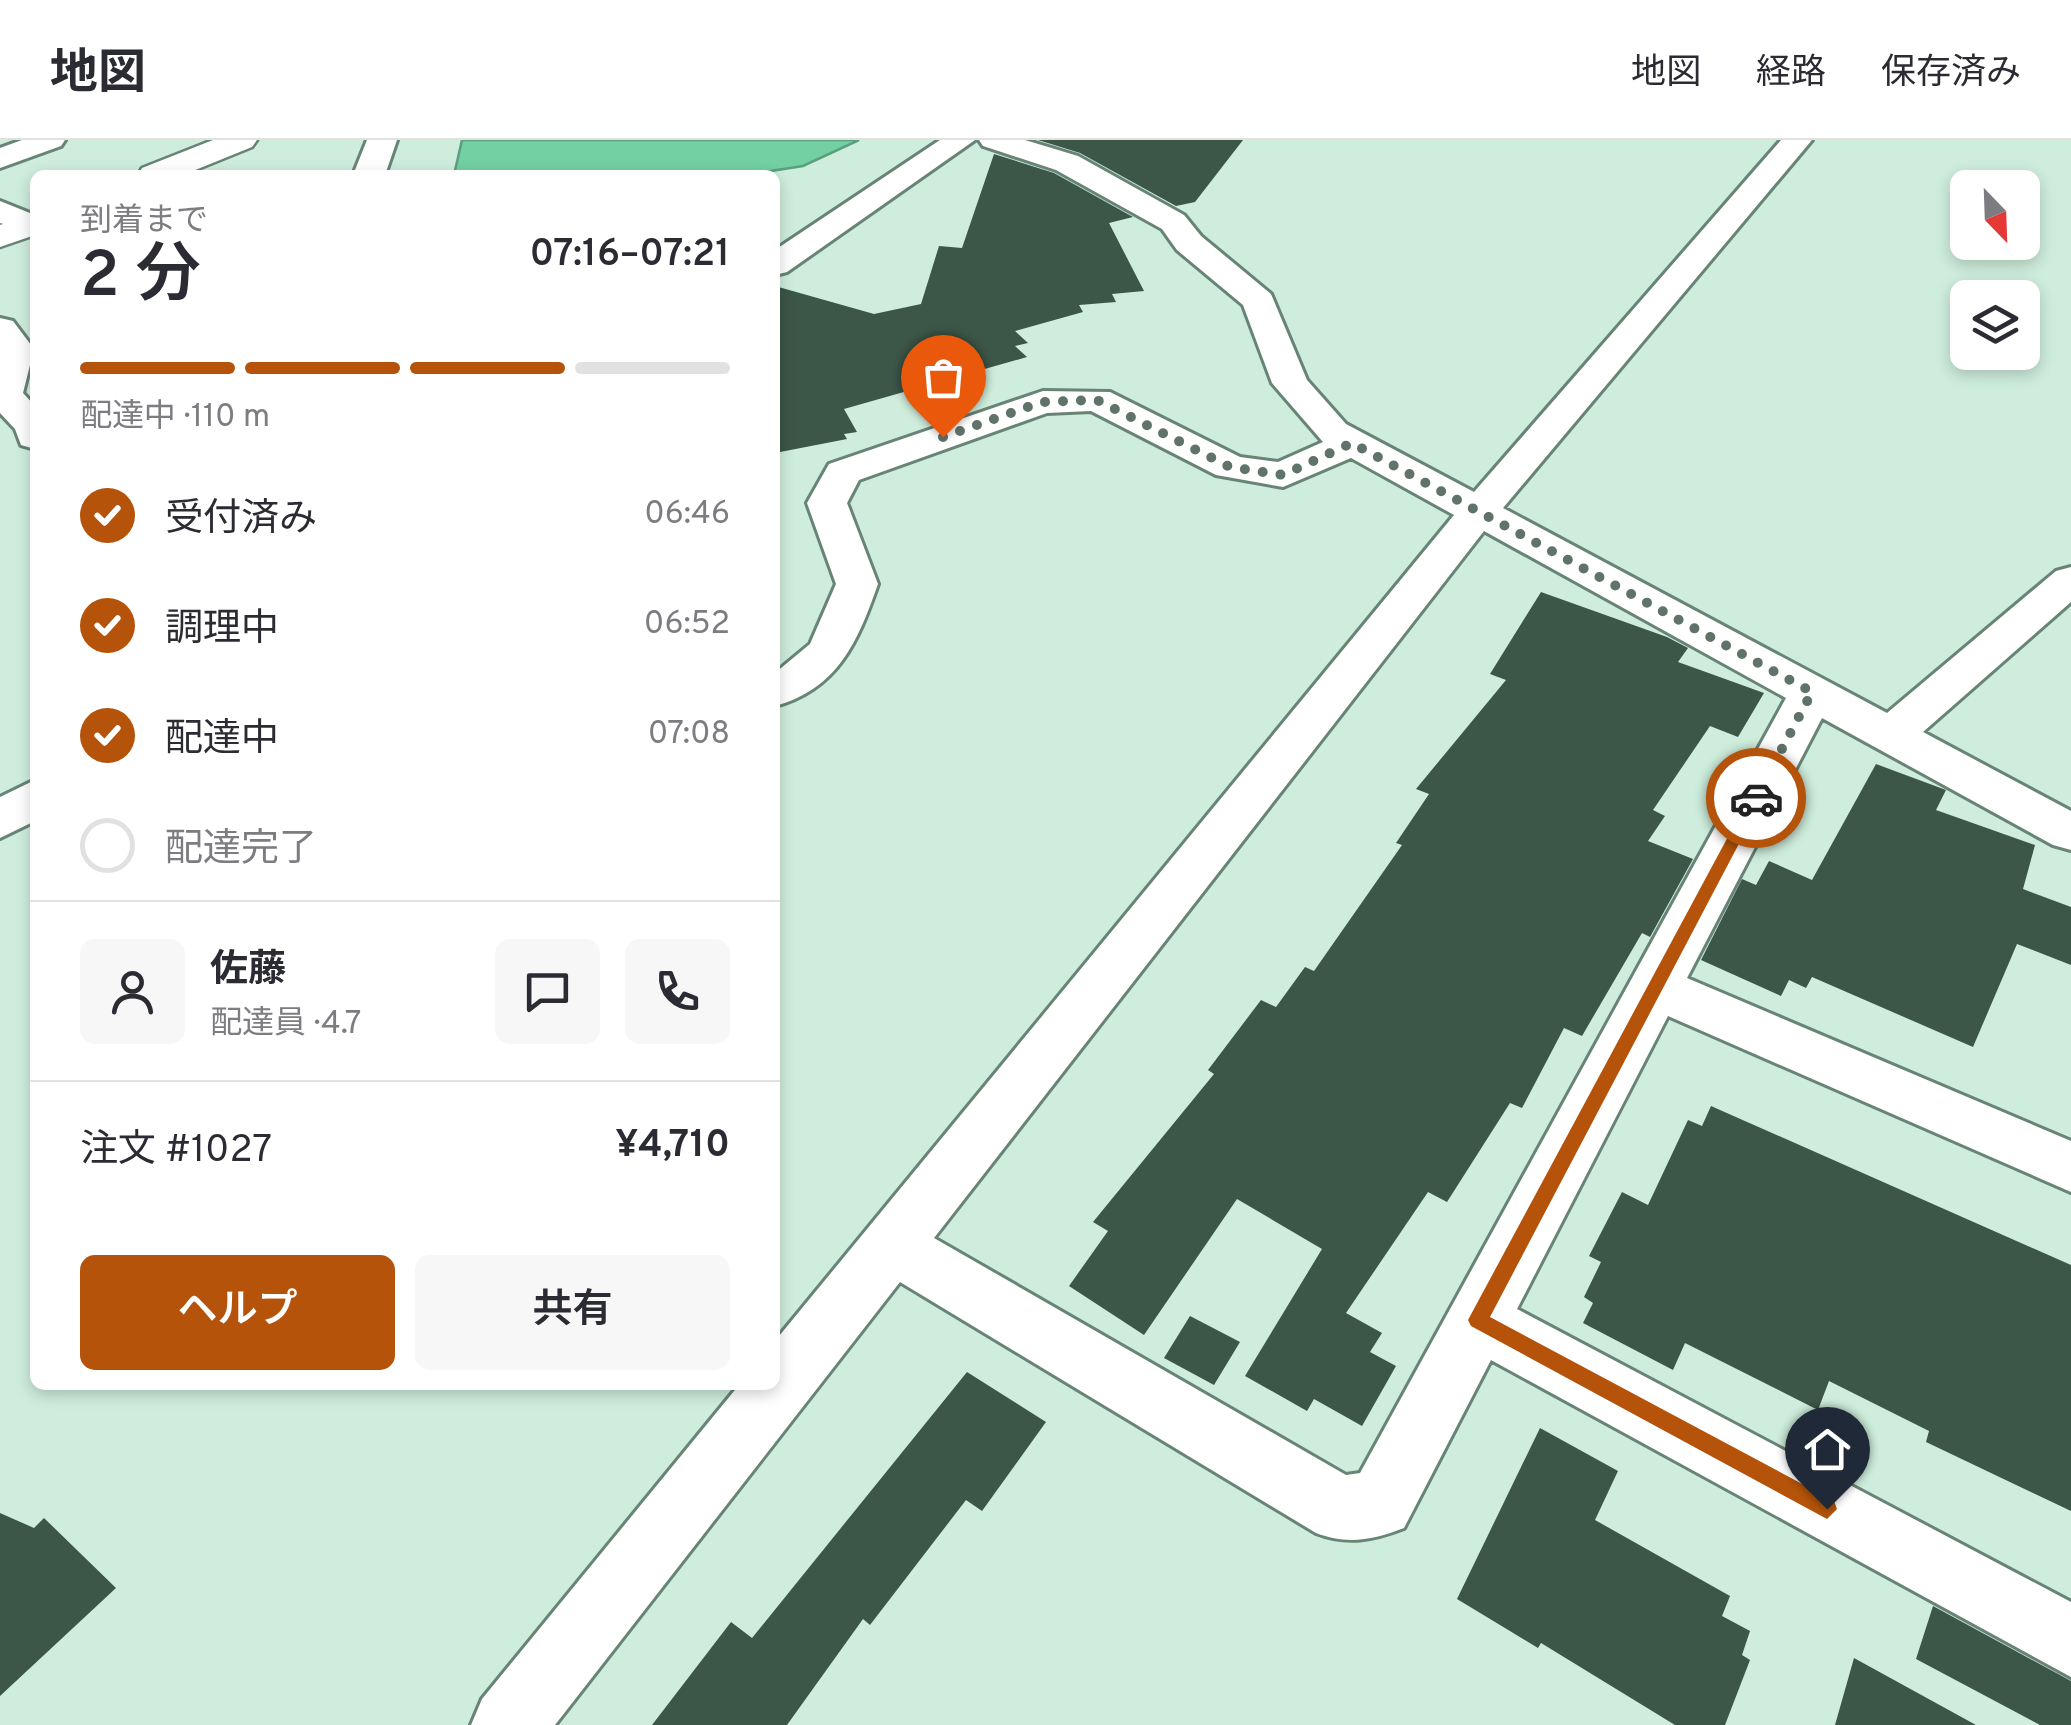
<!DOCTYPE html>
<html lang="ja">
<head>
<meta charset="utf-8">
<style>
  body { margin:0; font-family:Overpass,"Noto Sans JP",sans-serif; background:#f7f7f7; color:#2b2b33; height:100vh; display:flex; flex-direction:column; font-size:38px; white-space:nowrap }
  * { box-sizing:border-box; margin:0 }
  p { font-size:32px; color:#7c7c81 }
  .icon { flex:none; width:55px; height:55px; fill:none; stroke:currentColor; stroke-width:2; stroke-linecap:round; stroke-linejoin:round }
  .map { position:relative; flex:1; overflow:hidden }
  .details { position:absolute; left:30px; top:30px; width:750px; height:1220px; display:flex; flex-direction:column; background:#fff; border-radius:15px; box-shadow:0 5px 15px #0003 }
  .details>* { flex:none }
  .needle { width:65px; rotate:157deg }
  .tools { position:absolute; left:1950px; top:30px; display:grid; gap:20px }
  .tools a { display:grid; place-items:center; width:90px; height:90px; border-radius:15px; background:#fff; box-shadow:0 5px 15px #0003; font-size:50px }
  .pin { position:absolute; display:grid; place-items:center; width:85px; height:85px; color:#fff; margin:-102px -42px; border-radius:50% 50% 50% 0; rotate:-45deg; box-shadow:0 0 10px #0007 }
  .pin .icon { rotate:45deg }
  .courier { position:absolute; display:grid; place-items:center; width:100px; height:100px; margin:-50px; border:8px solid #b45309; border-radius:50%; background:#fff; color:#222; box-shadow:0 2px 12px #0007 }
  .headline em { font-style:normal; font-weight:600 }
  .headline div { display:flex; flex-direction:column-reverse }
  .headline { display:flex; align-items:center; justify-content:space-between; height:170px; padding:0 50px }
  h1 { font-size:65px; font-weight:600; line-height:75px }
  .bar { display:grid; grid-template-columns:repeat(4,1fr); gap:15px 10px; align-content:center; height:120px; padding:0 50px }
  .bar i { height:12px; border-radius:8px; background:#e1e1e2 }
  .bar .active { background:#b45309 }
  .bar p { grid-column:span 4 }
  .line { display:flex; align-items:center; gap:25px; padding:0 50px; border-top:2px solid #e1e1e2 }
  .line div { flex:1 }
  .round { display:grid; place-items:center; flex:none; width:105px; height:105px; border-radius:15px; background:#f7f7f7 }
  ol { padding:0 50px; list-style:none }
  li { display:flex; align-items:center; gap:30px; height:110px }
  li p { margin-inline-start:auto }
  li .icon { padding:10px; border-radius:50%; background:#b45309; color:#fff; stroke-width:4 }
  li:last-child { color:#7c7c81 }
  li i { width:55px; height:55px; border:5px solid #e1e1e2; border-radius:50% }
  .action { display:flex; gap:20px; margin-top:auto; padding:20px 50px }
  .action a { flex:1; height:115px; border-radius:15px; background:#b45309; color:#fff; font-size:40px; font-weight:600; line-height:115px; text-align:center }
  .action a+a { background:#f7f7f7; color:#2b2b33 }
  header { display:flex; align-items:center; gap:60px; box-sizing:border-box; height:140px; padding:0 50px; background:#fff; border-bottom:2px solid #e1e1e2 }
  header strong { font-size:48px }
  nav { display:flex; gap:55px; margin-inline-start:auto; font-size:35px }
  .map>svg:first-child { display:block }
  .water { fill:#72d0a2; stroke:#5ba07e; stroke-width:2.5 }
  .building { fill:#3c5648 }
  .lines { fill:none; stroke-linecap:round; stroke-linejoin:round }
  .street-casing { stroke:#688475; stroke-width:6 }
  .primary-casing { stroke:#688475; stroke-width:5 }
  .street { fill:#fff; fill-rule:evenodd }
  .primary { fill:#fff; fill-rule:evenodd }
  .route { fill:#b45309 }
  .done { stroke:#607369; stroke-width:10; stroke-dasharray:0 18 }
</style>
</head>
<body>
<header>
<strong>地図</strong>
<nav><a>地図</a><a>経路</a><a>保存済み</a></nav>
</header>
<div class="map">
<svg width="2071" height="1585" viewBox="0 0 2071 1585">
  <rect width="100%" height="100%" fill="#ceeddc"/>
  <path class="water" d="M462,0H859L803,26L745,35H454Z"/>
  <path class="building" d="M1038,0H1243L1195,62L1176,66L1080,13Z
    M994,14L1054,33L1133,77L1109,83L1144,151L1112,154L1116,162L1079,165L1083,172L1015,191L1028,203L1015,206L1027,217L844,269L857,292L844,294L847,299L775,313V146L874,174L921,164L939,106L962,108Z
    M1541,452L1667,497L1688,508L1678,522L1764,553L1738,597L1710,586L1653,670L1665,676L1648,701L1693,719L1650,797L1642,793L1582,896L1564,888L1522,968L1510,963L1447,1062L1428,1052L1346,1173L1382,1193L1370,1212L1396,1226L1362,1286L1314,1259L1307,1271L1245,1236L1322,1109L1237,1059L1144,1195L1069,1146L1108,1091L1093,1082L1214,934L1208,930L1261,860L1276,867L1305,827L1314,831L1402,705L1396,703L1429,654L1416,649L1506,540L1490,534Z
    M1876,624L1946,650L1936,670L2035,705L2023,749L2071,767V825L2017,804L1973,907L1812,837L1806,848L1789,840L1781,856L1701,820L1742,739L1756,745L1769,721L1812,740Z
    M1711,966L2071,1125V1371L1926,1302L1929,1291L1829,1241L1818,1270L1685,1203L1673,1230L1583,1183L1593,1163L1584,1157L1601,1122L1589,1116L1622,1052L1648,1065L1688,980L1702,986Z
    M1190,1176L1240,1202L1214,1245L1164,1218Z
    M967,1232L1046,1282L982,1371L966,1360L870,1485L863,1479L787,1585H652L731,1482L752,1498Z
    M1540,1288L1618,1331L1595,1380L1730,1456L1722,1476L1750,1491L1742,1515L1750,1520L1725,1585H1675L1541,1503L1538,1508L1457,1459Z
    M0,1373L34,1388L44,1378L116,1448L0,1556Z
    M1933,1466L2071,1541V1585H2040L1916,1519Z
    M1854,1518L1976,1585H1835Z"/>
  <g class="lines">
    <defs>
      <path id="street" d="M22,0H65L61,6L0,28V8Z
        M367,0H397L385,35H353Z
        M940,0H975L787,132L775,135V110Z
        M979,0H1025L1078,16L1184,75L1201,96L1271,154L1307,240L1346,284L1474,352L1781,0H1812L1503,368L1887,573L2056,431L2071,427V462L1923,592L2071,671V710L2053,705L1822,578L1687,838L2071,1001V1052L1668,876L1517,1169L2071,1462V1537L1491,1220L1404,1388C1373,1400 1347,1405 1316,1393L900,1142L555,1585H471L482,1559L739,1245H775V1201L1454,375L1351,318L1283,347L1216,335L1091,271L1047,273L859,340L847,363L878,444C858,501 838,549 775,566V533L810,504L836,444L807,363L829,324L1043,251L1110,252L1240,317L1278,322L1323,302L1272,243L1243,165L1177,110L1162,89L1056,30L983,6ZM1484,391L1786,558L1360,1333L1346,1335L934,1098Z
        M0,61L35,75V93L0,83Z
        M0,178L13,181L34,209L23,253L35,266V309L21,305L15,289L0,273Z
        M35,640V681L0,698V657Z"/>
      <path id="primary" d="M213,0H257L252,7L183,35H138L142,28Z
        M35,73V95L0,107V85Z"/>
    </defs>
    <use href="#street" class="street-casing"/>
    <use href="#primary" class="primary-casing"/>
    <use href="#street" class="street"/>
    <use href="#primary" class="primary"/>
  </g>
  <path class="route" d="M1751,654L1763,658L1490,1177L1834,1361L1837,1369L1827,1379L1471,1186L1468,1180Z"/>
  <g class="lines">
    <path class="done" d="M943,297L1042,262L1097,260L1230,327L1283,335L1352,303L1812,552L1756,658"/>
  </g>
</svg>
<div class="tools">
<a><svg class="needle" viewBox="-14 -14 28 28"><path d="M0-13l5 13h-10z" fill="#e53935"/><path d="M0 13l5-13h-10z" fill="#7c7c81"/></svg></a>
<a><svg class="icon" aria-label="layers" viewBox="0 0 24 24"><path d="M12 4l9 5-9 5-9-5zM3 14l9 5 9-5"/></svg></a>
</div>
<div class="pin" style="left:943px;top:297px;background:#ea580c"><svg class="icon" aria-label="bag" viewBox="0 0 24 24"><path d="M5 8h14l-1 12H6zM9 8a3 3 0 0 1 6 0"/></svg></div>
<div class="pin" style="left:1827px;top:1369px;background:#1f2937"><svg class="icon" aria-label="home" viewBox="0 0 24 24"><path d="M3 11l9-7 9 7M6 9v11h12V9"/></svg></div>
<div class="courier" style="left:1756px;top:658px"><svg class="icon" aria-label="car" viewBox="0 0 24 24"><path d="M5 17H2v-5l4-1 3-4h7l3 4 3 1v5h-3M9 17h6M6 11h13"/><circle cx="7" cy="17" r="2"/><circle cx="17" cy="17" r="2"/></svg></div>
<section class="details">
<div class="headline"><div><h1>2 分</h1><p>到着まで</p></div><em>07:16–07:21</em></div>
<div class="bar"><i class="active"></i><i class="active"></i><i class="active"></i><i></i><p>配達中 · 110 m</p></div>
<ol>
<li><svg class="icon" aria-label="check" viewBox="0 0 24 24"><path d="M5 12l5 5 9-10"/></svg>受付済み<p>06:46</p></li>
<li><svg class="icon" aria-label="check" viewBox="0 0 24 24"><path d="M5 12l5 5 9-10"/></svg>調理中<p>06:52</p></li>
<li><svg class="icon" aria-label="check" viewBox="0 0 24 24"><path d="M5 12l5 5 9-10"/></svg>配達中<p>07:08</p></li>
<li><i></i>配達完了</li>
</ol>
<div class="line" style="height:180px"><a class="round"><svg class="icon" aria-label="person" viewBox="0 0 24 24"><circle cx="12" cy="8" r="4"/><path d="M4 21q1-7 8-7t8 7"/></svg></a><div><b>佐藤</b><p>配達員 · 4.7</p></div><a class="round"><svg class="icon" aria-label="chat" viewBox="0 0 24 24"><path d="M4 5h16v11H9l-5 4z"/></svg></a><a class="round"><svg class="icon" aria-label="phone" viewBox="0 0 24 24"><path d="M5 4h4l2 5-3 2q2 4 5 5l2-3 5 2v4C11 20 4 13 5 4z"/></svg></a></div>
<div class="line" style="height:130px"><div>注文 #1027</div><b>¥4,710</b></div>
<div class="action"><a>ヘルプ</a><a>共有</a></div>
</section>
</div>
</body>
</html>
